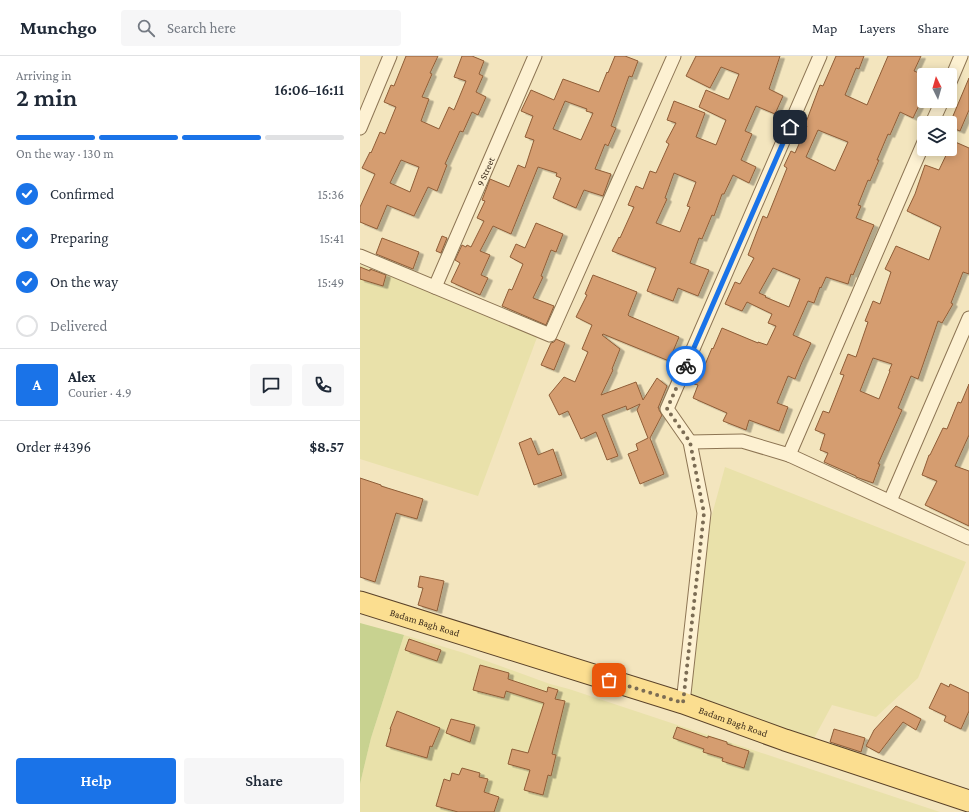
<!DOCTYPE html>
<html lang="en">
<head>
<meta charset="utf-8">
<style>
  body { margin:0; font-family:"Crimson Pro",serif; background:#f6f6f7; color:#1f2937; height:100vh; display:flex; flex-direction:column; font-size:15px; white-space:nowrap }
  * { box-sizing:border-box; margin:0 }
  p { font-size:13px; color:#747a83 }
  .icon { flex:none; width:22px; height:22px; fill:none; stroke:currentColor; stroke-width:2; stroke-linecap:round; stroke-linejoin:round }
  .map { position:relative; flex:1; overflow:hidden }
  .side { display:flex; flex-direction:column; background:#fff; width:360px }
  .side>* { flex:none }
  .needle { width:26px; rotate:355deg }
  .buttons { position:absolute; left:557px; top:12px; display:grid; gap:8px }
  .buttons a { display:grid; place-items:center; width:40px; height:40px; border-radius:4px; background:#fff; box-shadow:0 2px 10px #0003; font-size:20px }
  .pin { position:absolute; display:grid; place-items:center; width:34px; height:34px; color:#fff; margin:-17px; border-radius:8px; box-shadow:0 2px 6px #0006 }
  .courier { position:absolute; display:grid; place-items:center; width:40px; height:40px; margin:-20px; border:3px solid #1a73e8; border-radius:50%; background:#fff; color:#222; box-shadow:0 1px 5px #0007 }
  .head em { font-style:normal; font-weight:600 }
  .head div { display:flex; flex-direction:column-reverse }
  .head { display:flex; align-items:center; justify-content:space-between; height:68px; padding:0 16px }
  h1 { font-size:26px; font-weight:600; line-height:30px }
  .bar { display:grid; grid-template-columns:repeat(4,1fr); gap:6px 4px; align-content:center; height:48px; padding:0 16px }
  .bar i { height:5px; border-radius:3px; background:#e0e1e3 }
  .bar .active { background:#1a73e8 }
  .bar p { grid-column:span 4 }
  .line { display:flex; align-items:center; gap:10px; padding:0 16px; border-top:1px solid #e0e1e3 }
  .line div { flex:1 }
  .round { display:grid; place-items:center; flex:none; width:42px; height:42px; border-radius:4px; background:#f6f6f7 }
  ol { padding:0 16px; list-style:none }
  li { display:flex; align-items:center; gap:12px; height:44px }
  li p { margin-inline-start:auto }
  li .icon { padding:4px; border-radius:50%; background:#1a73e8; color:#fff; stroke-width:4 }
  li:last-child { color:#747a83 }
  li i { width:22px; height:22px; border:2px solid #e0e1e3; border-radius:50% }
  .button { display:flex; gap:8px; margin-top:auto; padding:8px 16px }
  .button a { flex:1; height:46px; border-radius:4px; background:#1a73e8; color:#fff; font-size:16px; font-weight:600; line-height:46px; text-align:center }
  .button a+a { background:#f6f6f7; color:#1f2937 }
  header { display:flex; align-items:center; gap:24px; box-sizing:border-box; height:56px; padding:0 20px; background:#fff; border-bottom:1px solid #e0e1e3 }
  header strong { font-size:19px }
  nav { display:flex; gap:22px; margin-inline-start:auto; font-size:14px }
  .search { width:280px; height:36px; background:#f6f6f7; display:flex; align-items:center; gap:10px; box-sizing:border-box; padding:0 14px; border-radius:4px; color:#747a83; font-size:15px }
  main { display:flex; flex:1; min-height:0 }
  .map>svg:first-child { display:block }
  .farmland { fill:#e9e1aa }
  .green { fill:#c8d290 }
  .building { fill:#d59d6f; stroke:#8f5d37; fill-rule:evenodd; filter:url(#shadow) }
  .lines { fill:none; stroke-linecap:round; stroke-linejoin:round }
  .street-casing { stroke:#8d7554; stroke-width:15 }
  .primary-casing { stroke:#5a4229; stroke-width:23 }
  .street { stroke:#fdf1d2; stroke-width:13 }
  .primary { stroke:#fbde90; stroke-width:21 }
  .done { stroke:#7b6c54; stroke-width:4; stroke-dasharray:0 7.2 }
  .route { stroke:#1a73e8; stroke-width:5 }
  .labels { text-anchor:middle; stroke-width:3; stroke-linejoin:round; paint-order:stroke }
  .street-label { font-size:10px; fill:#3b2b1b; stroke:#f9eece }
</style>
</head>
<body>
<header>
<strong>Munchgo</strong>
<div class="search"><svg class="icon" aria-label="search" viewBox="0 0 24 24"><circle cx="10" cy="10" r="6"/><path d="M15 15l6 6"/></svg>Search here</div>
<nav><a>Map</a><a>Layers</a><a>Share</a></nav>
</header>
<main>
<section class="side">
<div class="head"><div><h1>2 min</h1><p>Arriving in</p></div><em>16:06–16:11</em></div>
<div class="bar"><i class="active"></i><i class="active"></i><i class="active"></i><i></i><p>On the way · 130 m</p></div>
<ol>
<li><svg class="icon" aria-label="check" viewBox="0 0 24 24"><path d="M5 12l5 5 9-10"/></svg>Confirmed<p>15:36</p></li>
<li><svg class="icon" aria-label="check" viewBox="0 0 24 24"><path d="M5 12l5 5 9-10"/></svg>Preparing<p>15:41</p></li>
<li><svg class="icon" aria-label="check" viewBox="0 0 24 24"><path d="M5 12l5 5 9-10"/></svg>On the way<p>15:49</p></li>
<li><i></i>Delivered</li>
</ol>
<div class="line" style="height:72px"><b class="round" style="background:#1a73e8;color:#fff">A</b><div><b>Alex</b><p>Courier · 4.9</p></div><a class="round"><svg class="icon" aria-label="chat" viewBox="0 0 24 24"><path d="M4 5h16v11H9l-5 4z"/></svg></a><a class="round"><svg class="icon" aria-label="phone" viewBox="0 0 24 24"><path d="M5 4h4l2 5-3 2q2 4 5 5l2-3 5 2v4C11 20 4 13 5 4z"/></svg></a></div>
<div class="line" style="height:52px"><div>Order #4396</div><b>$8.57</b></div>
<div class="button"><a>Help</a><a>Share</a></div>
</section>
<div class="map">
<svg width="609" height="756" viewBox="0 0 609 756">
  <defs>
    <filter id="shadow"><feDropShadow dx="4.5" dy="2.5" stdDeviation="0" flood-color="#0004"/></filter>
  </defs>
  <rect width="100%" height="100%" fill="#f3e5be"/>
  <path class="farmland" d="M0,209L179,276L118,440L0,403Z
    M365,411L606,506L558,622L516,661L472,649L452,686L331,639L347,477Z
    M44,579L104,597L190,628L209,633L580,756H0V728L11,682Z"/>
  <path class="green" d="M0,567L44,579L11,682L0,728Z"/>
  <path class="building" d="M46,0H78L70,17L72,18L62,41L69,43L61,65L79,73L89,51L94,54L106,25L94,21L102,0H112L124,5L119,18L123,20L116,36L126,41L118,59L112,56L103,76L100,75L85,108L87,109L77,135L68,131L54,160L27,149L17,173L0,166V151L15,118L2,112L10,96L11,97L20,76L25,78L36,51L24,46L31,29L34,30ZM41,104L59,111L50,136L30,127Z
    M255,0H265L278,5L272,21L269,20L251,70L256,72L248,90L245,88L235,113L251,118L243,140L224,134L216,152L193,142L201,122L196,120L197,117L178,111L151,178L133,170L120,195L130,199L121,219L128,222L120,239L91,226L100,207L95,204L102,189L106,191L107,189L111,191L124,165L117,162L125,145L122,144L130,123L149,131L158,109L165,112L174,84L165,81L173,60L161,55L171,34L194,44L203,23L239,36L247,16L248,17ZM205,45L227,53L226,55L233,57L221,84L193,73Z
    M336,0H420L409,33L423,40L415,58L396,50L385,75L392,78L381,104L396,111L389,127L373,119L364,138H362L354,160L352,159L342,183L339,182L330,207L349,214L338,240L318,232L313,245L287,235L296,212L252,195L259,181L260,182L274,151L268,149L276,130L283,133L290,115L296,117L309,88L306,86L316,67L307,64L314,45L345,57L336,81L356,89L366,64L339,51L346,34L367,43H369L379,18L361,11L350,32L326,20ZM314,117L336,126L327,150L330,151L320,176L296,167L307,143L305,142Z
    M476,0H504L499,13L496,12L485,39L507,49L528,0H561L554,15L564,19V39L553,62L540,56L530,79L528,78L517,104H519L510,125L508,124L498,149L501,150L496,162L514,169L493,219L491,218L488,228L466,221L461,232L460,231L454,247L448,245L433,279L451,287L442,306L435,323L428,320L417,347L428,351L419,375L389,364L386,374L363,365L367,357L333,342L338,329L334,328L340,315L342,316L352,292L353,293L362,272L398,287V286L407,289L416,270L408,267L412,258L387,246L382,255L365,248L375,226L380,228L394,202L388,199L396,178L403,160L407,162L427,112L424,110L431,95L435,97L447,70L445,69L460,29L463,30ZM458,74L488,86L475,115L446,101ZM413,212L440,223L429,251L405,241L406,240L399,237Z
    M609,22V54L600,75L590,71V67Z
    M593,85L609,92V218L603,216L591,247L593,248L582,267L578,265L558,323L551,320L538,352L542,354L518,408H520L513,427L496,421V420L464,406L468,397L460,394L465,378L455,374L463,355L469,357L484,319L480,318L488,298L496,301L508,266L505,265L513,245L520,248L531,216L525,213L536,190L569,204L581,171L547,155L555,138L565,109L579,114L589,93H590V90ZM513,302L532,308L529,315H530L519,343L500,335Z
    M176,167L203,178L196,196L191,194L181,220L183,221L173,242L194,250L186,269L142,250L149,233L152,234L163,208L150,201L156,188L165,192Z
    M82,180L87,182L81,197L76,195Z
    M22,182L59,196L53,213L16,198Z
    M0,211L10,215V213L26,219L23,230L0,223Z
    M233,219L277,236L268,259L269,260L319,281L309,305L243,278L242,279L260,293L252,313L253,314L241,339L276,326L283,344L297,322L307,330L298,352H299V354L302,359L290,382L304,418L280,428L268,398L278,394L276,388L288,382L277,354L280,348L267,354L266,350L242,359L258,400L247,404L236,376L221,383L208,355L199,359L189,339L204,321L215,326L228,296L222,293L232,269L216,261L227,239L225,238Z
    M196,283L205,287L194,314L181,309L191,287L194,286Z
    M609,328V379L595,410L609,415V470L565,449L577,425L562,419L569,399H570L583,372L587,373L598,346L601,347Z
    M171,382L178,399L193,393L202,419L174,429L159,387Z
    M0,422L21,429V430L63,443L57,463L36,457L15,526L0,521Z
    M60,520L84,525L77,555L58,549L63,532L58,531Z
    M49,583L81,594L77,605L45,594Z
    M120,609L149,617L148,623L187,636L188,631L198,634L195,643L205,645L192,698L196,699L191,720L188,719L183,739L164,734L170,714L148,708L152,693L168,697L184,647L146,635L144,642L113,634Z
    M581,627L589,631L590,628L609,637V655L601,673L584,665L586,660L569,652Z
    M536,650L561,663L556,674L543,666L519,697L506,690L514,674Z
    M37,655L80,672L72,691L70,690L67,702L26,690L31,673H30Z
    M91,663L115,669L110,686L86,677Z
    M317,671L348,682V680L367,686V688L389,695L384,712L362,705L363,702L343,696L344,693L313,682Z
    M474,673L505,682L501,696L470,686Z
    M102,712L120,717L119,721L128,723L124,736L139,741L134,756H98L76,750L84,723L90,725L92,717L99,719Z"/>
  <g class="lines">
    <defs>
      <g id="street">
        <path d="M590,26L601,0"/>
        <path d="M572,67L582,45"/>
        <path d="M0,72L30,0"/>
        <path d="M0,200L190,279L314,0"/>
        <path id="s1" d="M75,231L175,0"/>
        <path d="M330,386L382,385L429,399L609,482"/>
        <path d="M429,399L564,86"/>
        <path d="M530,445L609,262"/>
        <path d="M323,647L344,457L330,386L307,353L460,0"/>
      </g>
      <g id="primary">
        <path id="s2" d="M0,546L323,647L425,684L609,745"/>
      </g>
    </defs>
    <use href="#street" class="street-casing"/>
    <use href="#primary" class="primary-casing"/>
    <use href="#street" class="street"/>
    <use href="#primary" class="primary"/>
  </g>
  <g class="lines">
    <path class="done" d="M249,624L323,647L344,457L330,386L307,353L326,310"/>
    <path class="route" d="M326,310L430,71"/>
  </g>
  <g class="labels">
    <g class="street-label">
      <text dy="4" stroke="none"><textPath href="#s1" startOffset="126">9 Street</textPath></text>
      <text dy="4" stroke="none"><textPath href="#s2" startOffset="68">Badam Bagh Road</textPath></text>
      <text dy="4" stroke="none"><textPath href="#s2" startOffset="392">Badam Bagh Road</textPath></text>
    </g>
  </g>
</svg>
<div class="buttons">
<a><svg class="needle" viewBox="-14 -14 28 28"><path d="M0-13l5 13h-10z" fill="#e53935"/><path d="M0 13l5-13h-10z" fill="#747a83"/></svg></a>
<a><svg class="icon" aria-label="layers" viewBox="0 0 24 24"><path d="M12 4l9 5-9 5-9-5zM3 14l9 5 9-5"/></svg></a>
</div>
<div class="pin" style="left:249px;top:624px;background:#ea580c"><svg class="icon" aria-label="bag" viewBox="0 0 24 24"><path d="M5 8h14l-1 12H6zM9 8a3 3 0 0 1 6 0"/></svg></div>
<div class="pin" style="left:430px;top:71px;background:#1f2937"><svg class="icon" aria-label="home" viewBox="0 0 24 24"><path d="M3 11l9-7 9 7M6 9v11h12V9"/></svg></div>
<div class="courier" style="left:326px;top:310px"><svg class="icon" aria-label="bike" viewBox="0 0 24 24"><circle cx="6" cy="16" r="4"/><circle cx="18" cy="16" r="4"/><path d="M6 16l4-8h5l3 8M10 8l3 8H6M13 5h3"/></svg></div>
</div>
</main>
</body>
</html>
